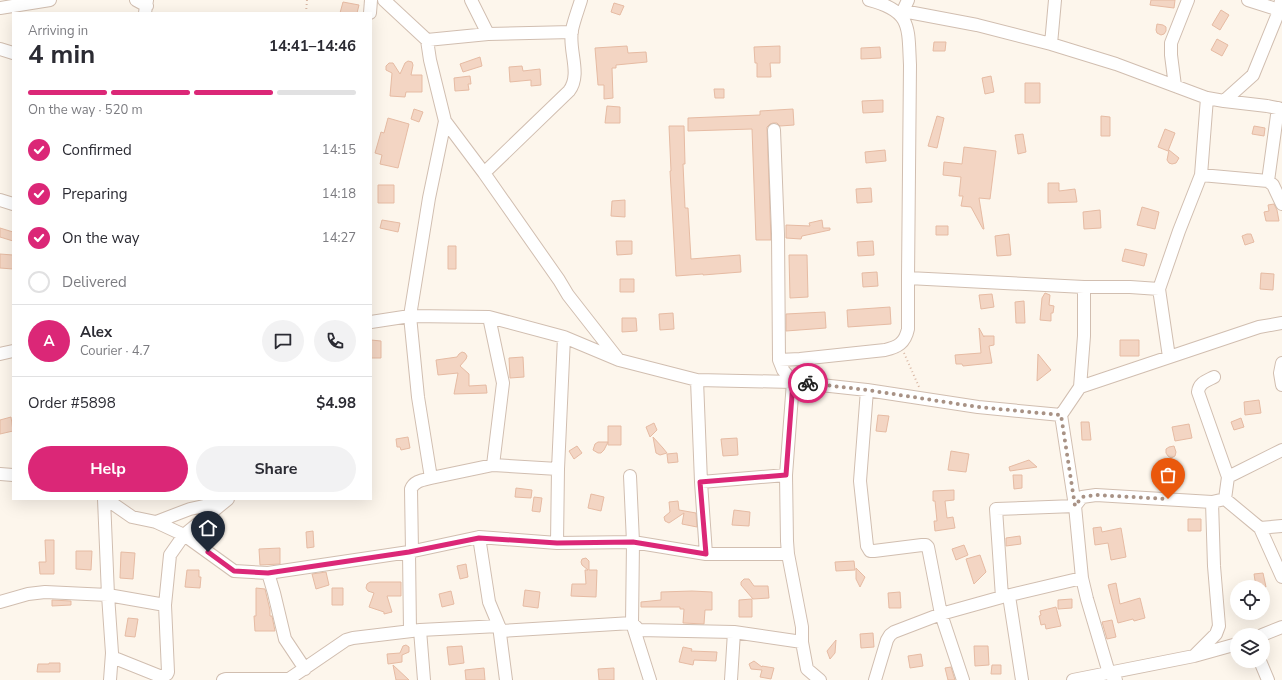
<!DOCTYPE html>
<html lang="en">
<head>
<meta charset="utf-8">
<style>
  body { margin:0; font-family:"Nunito Sans",sans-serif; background:#f2f2f3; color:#2b2b33; height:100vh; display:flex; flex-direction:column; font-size:15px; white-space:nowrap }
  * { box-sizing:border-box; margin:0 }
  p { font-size:13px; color:#7c7c81 }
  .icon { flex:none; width:22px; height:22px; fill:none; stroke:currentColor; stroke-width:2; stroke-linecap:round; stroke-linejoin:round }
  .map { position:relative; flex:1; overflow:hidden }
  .side { position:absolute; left:12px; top:12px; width:360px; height:488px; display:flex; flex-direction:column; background:#fff; border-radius:0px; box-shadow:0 4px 16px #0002 }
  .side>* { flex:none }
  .controls { position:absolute; left:1230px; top:580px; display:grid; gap:8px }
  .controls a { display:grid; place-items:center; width:40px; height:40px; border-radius:50%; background:#fff; box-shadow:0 4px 16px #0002; font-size:20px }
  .pin { position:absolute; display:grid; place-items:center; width:34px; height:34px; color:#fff; margin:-41px -17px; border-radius:50% 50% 50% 0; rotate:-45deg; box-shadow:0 0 4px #0007 }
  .pin .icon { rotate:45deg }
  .courier { position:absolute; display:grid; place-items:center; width:40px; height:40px; margin:-20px; border:3px solid #db2777; border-radius:50%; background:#fff; color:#222; box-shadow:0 1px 5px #0007 }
  .headline em { font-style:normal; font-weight:700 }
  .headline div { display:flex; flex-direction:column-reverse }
  .headline { display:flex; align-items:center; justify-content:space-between; height:68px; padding:0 16px }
  h1 { font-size:26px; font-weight:700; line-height:30px }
  .bar { display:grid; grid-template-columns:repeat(4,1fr); gap:6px 4px; align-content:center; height:48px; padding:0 16px }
  .bar i { height:5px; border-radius:3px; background:#e1e1e2 }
  .bar .on { background:#db2777 }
  .bar p { grid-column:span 4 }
  .line { display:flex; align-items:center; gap:10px; padding:0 16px; border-top:1px solid #e1e1e2 }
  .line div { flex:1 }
  .round { display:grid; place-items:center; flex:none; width:42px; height:42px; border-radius:21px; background:#f2f2f3 }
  ol { padding:0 16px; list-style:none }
  li { display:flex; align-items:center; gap:12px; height:44px }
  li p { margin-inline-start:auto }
  li .icon { padding:4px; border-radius:50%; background:#db2777; color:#fff; stroke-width:4 }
  li:last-child { color:#7c7c81 }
  li i { width:22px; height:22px; border:2px solid #e1e1e2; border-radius:50% }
  .action { display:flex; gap:8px; margin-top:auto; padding:8px 16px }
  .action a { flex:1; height:46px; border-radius:24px; background:#db2777; color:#fff; font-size:16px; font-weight:700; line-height:46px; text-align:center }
  .action a+a { background:#f2f2f3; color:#2b2b33 }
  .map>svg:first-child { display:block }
  .building { fill:#f3d5c3; stroke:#e6bba3 }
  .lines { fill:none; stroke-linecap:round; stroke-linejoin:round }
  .street-casing { stroke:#d1beb0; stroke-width:14 }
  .path { stroke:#d9b8a5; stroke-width:2; stroke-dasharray:1 3; stroke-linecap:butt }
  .street { stroke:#fff; stroke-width:12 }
  .done { stroke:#a89285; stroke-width:4; stroke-dasharray:0 7.2 }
  .route { stroke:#db2777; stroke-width:5 }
</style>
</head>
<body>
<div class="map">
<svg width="1282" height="680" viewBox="0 0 1282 680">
  <rect width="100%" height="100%" fill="#fdf6ec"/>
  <path class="building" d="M1151,0H1175L1174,8L1150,5Z
    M343,2L359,5L357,13H340Z
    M614,3L624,6L620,15L611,12Z
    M1221,10L1229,15L1220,30L1212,25Z
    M1157,24L1163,25L1166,27V31L1164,34L1161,35L1157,33L1156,30Z
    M1217,39L1228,45L1222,56L1211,50Z
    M934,42H946L945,51H933Z
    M627,46L628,53L646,52L647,62L616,65V68H612L613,98L604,99V85H598L595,48Z
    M780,46V63H770L771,77H757V63H755L754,47Z
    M880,47L881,58L861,59V48Z
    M480,57L482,66L463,72L460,64Z
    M408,61L412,62L413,65L411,75H422V92H406L405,97L390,96L392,73L386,70V66L389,63H393L400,74L405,63Z
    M522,66L523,71L540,69L541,85L531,86V80L510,82L509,67Z
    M470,76L471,84H468L469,90L455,91L454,78Z
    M991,76L994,92L985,94L982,78Z
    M1025,83H1040V103H1025Z
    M714,89H724V98H715Z
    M883,100V112L863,113L862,101Z
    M607,106L620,107V123H605Z
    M414,109L423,112L419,122L411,119Z
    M793,109L794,125L780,126L777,123H773L770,124L767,127L771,240H756L752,129L688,131V118L760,115V111Z
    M937,116L944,118L937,148L928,146Z
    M1101,116L1110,117V136H1101Z
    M388,118L409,124L398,168L380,164L382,155L375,153L381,132L384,133Z
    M669,126H684L685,164H683L685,208H688L691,259L740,255L741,272L703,275V274L676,276L670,171H671Z
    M1254,126L1265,128L1264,136L1252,134Z
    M1165,129L1175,133L1168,151L1158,147Z
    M1023,134L1026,152L1018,154L1015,135Z
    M964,147L996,151L990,199L979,198L984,229H983L971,207L961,206L963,196H959L961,177L943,175L944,162L962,164Z
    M885,150L886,161L866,163L865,152Z
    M1169,150L1179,158L1176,163L1172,164L1169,163L1167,160Z
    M1048,183H1059V191L1075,189L1077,202L1048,203Z
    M378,185H394V203H378Z
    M871,188L872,202L857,203L856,189Z
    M625,200V217L611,216L612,201Z
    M1274,204L1277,210L1279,221H1266L1264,212L1269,211L1268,205Z
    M1142,207L1159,212L1155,229L1137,225Z
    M1100,210L1101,228L1084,229L1083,212Z
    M382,220L400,223L398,232L380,228Z
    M822,220L823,228H830V230L802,236L801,239L786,238V225L810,226L809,223Z
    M936,226H948V235H936Z
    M0,228L13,232V241L0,237Z
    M1009,234L1011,255L997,256L995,236Z
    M1247,234H1251L1254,242L1245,245L1242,236Z
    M616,241H632V254L617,255Z
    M873,241L874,255L858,256L857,242Z
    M448,246H456V269H448Z
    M1125,249L1147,254L1144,266L1122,261Z
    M0,254L13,255V269L0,268Z
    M789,255H807L808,297L790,298Z
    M877,272L878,286L863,287L862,273Z
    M1261,273L1274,274L1273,290L1260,289Z
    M620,279H634V292H620Z
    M1045,293L1050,295L1049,305L1054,306L1053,313H1051V321L1040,320L1042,298Z
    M992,294L994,307L981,309L979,295Z
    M1024,301L1025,323H1016L1015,302Z
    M890,307L891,324L848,327L847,310Z
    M825,312L826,328L786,331V314Z
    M673,313L674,329L660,330L659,314Z
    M622,318H636L637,331L622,332Z
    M979,328L984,337V336H994V345L989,346L992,363L963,366L962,364H956L955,355L981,353Z
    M371,340L381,341V358H371Z
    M1120,340H1139V356H1120Z
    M462,352L465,353L467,356L466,359L460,366L469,374V386L486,385L487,393L454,394L458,373L438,375L436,360L457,357L459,354Z
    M1038,354L1051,370L1037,381Z
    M523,357L524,377L510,378L509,358Z
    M1259,400L1261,413L1245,415L1244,402Z
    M878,415L889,416L886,432L876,431Z
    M11,417L13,431L0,434V420Z
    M1241,418L1244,427L1234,430L1231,422Z
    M1081,422H1089L1091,440H1082Z
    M654,423L657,430L650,437L646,427Z
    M1189,424L1192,438L1175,441L1172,427Z
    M608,426H621V445H608Z
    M408,437L410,448L401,450L400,447H397L396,439Z
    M653,437L663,448L667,453L660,455L656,453Z
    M737,438L738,455L723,456L721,439Z
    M598,442H608L604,450L601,453H598L593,450L595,444Z
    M577,446L582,453L574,459L569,451Z
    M1174,446L1176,452L1175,456L1171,458L1168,456L1166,453V449L1169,447Z
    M951,451L969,454L966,472L948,470Z
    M677,453L678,462L668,463L667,454Z
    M1029,460L1037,467L1010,471L1009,467Z
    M1013,475H1022V488L1014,489Z
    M516,488L532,490L531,498L515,497Z
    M954,490V500L945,501L947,518L953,517L955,528L935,531L934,521H937L935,501H933V491Z
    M591,494L604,497L601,511L588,508Z
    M534,497L542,498L540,512L532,511Z
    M678,501L679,510L696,513L697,527L682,524L684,513L669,523L665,521L664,517L670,512L669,502Z
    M734,510L750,512L749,526L732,525Z
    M1188,519H1201V531H1188Z
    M1101,527L1102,532L1121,528L1126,557L1111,560L1108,543L1095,545L1093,528Z
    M313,531L314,547L307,548L306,532Z
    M1020,536L1021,544L1006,546V538Z
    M45,540H54V574H40L39,562H46Z
    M964,545L968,555L956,560L952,549Z
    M280,548V564L260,565L259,549Z
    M76,551H92L91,570L76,569Z
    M121,552L135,553L133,579L120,578Z
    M980,555L986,572L974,584L966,559Z
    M586,558L589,561V570H597L596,597L571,596L572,584H586L585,570H588L582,565L581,562L582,559Z
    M854,561L855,570L836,571L835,562Z
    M466,564L468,577L460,579L457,566Z
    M856,568L865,577L860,587L856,579Z
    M187,570H199V577H201L200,588L185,587Z
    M326,572L329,585L316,589L312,574Z
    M1263,573L1266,587H1256L1254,574Z
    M744,579H749L754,586H768L769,598L753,599L741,585V582Z
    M370,582H401V596H387L392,612L384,614V612L369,607L374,593L368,591L366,588L367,584Z
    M1116,583L1120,604L1140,598L1145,618L1134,621L1133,619L1118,623L1108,585Z
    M256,588L265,589L270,610V616H272L275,631H255L254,616H256Z
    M332,588H343V605H332Z
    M525,590L540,592L538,608L523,606Z
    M451,591L454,604L442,607L439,594Z
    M692,591L712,592V610H705L704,624L683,623L684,609H680V607H641V602L661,600V592Z
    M900,592L901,608H889L888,593Z
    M752,599V617H739V600Z
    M1072,599V608L1058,609V600Z
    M52,600L71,601V605L52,606Z
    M1056,607L1061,626L1046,629L1045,624L1041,625L1039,616L1041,615L1040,611Z
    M128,618L138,619L135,637L125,636Z
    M1112,620L1116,637L1107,639L1102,622Z
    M873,633L874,647L861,648L860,634Z
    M836,640L835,653L830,659L827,651Z
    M406,645L409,647V652L402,655V662L388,664L387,654L400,653L403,646Z
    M462,646L464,663L449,665L447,647Z
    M974,646H988L989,665L975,666Z
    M683,647L692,649L691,651L717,652L716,661L694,660L693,665L679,662Z
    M921,654L923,666L910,668L908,656Z
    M754,661L762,667V666L774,668L771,679L760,677L762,670L751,669L749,664Z
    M49,663H60V672H37L38,664H49Z
    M393,665L409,680H396Z
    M992,665H1001V674H991Z
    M951,667L955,680H948L945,668Z
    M484,668L485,680H466L465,670Z
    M614,668V680H599L598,669Z"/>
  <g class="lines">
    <defs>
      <path id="street" d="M136,0L147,6
        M384,0L427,40L430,60L445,121L429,198L410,316L418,397L431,478L493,465L558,469
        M471,0L488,34L572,32
        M1248,0L1282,11
        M0,8L50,0
        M903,11L908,0
        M145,13L147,0
        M370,13L371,0
        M899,13L903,11L977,25L1051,44L1116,64L1207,98L1224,101L1267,106L1282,109
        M427,40L488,34
        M1051,44L1055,0
        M0,49L13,53
        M1175,86L1171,55V43L1188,0
        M1224,101L1253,75L1279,11L1281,0
        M445,121L484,173L559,280L568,295L618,359
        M774,130L778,234L779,360
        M484,173L569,91C582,74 568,50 572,30C574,20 578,10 581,0
        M1201,175L1268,181L1273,185L1282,204
        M1268,181L1278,108
        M0,200L13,204
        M908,278L1084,287H1130L1159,289
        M1084,287V336L1080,387L1061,415L1075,506L1082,578L1087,599L1109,673L1116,680
        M489,317L503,383L493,465
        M371,322L410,316L489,317L564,337L619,360L697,380L793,382L867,390L978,407L1061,415
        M0,354L13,351
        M1169,357L1159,289L1179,231L1201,175L1207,98
        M1282,363L1280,373L1282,385
        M1214,377C1206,381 1199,383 1198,392L1228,477L1225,499L1260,528L1282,577
        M697,380L701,482L706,554
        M1080,387L1259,327L1282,323
        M867,390L860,481L867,546L870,551H874L922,545H926L928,547L941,614L963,680
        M0,474L13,475
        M630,476L633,542L632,623L650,680
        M1228,477L1282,450
        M701,482L786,475
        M104,499L108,595L112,653L110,680
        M106,499L132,517L156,522L184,535L234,571L268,573L274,593L285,639L305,669
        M156,522L190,509L222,502
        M1260,528L1282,526
        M479,537L489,602L499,626L506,680
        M557,543L558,469L564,337
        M412,551L411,489C414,481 423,480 431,478
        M409,552L410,631
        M268,573L409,552L479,537L557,543L633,542L706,554H788
        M1009,596L1022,680
        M1002,597L996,509L1075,506L1082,497L1096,495L1212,502L1225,499
        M0,602L28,594L45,592L108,595L165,605L170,555L184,535L228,499
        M420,630L424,680
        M1262,635L1282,627
        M1195,655L1216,634L1219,626L1214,566L1212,502
        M112,657L162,677L167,674L168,672L165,605
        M1260,661L1268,680
        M223,680L226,679H289L346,640L353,638L420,630L499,626L501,631L632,623L639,630L734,632L802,642
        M731,680L734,632
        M820,680L807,669L802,642V627L788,554L787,541L786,475L793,382L783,370L779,360L800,359L885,350C898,347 905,343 908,329V278L910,65C908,27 912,11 869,0
        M875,680L887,640L890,635L894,632L941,614L1002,597L1082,578
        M1073,680L1194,656L1237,644"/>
    </defs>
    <use href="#street" class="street-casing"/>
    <path class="path" d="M306,13L307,0
      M904,353L919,387"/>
    <use href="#street" class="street"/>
  </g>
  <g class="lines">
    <path class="done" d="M808,383L867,390L978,407L1061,415L1075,506L1082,497L1096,495L1168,499"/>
    <path class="route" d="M208,552L234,571L268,573L409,552L479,538L557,543L633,542L706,554L700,482L786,475L793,382L808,383"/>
  </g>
</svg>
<div class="controls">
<a><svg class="icon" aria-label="locate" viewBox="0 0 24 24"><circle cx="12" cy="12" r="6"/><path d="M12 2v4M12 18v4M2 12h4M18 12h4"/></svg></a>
<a><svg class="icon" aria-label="layers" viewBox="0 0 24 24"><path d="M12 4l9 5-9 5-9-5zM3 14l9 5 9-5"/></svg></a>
</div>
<div class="pin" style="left:1168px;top:499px;background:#ea580c"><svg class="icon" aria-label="bag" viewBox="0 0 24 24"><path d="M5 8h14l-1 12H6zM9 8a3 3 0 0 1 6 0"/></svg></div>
<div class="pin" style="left:208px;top:552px;background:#1f2937"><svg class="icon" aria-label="home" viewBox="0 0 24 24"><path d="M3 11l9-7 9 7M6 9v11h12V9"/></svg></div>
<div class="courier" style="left:808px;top:383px"><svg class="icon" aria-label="bike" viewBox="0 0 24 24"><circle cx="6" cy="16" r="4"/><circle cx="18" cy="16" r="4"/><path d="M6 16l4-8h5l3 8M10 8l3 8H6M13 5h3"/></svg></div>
<section class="side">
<div class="headline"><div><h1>4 min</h1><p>Arriving in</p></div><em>14:41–14:46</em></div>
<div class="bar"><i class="on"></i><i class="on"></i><i class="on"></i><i></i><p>On the way · 520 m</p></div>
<ol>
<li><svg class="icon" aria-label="check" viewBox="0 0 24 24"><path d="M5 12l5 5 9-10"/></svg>Confirmed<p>14:15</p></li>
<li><svg class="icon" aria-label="check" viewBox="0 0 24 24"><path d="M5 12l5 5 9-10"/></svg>Preparing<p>14:18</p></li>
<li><svg class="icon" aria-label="check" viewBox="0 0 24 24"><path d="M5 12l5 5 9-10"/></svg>On the way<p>14:27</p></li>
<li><i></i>Delivered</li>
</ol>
<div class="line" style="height:72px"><b class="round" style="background:#db2777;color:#fff">A</b><div><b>Alex</b><p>Courier · 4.7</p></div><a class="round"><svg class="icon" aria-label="chat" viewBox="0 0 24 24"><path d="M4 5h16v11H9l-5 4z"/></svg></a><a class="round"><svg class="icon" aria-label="phone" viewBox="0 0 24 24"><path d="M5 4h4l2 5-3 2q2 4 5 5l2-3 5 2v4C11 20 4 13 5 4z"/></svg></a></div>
<div class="line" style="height:52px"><div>Order #5898</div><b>$4.98</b></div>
<div class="action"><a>Help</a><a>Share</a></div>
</section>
</div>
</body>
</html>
